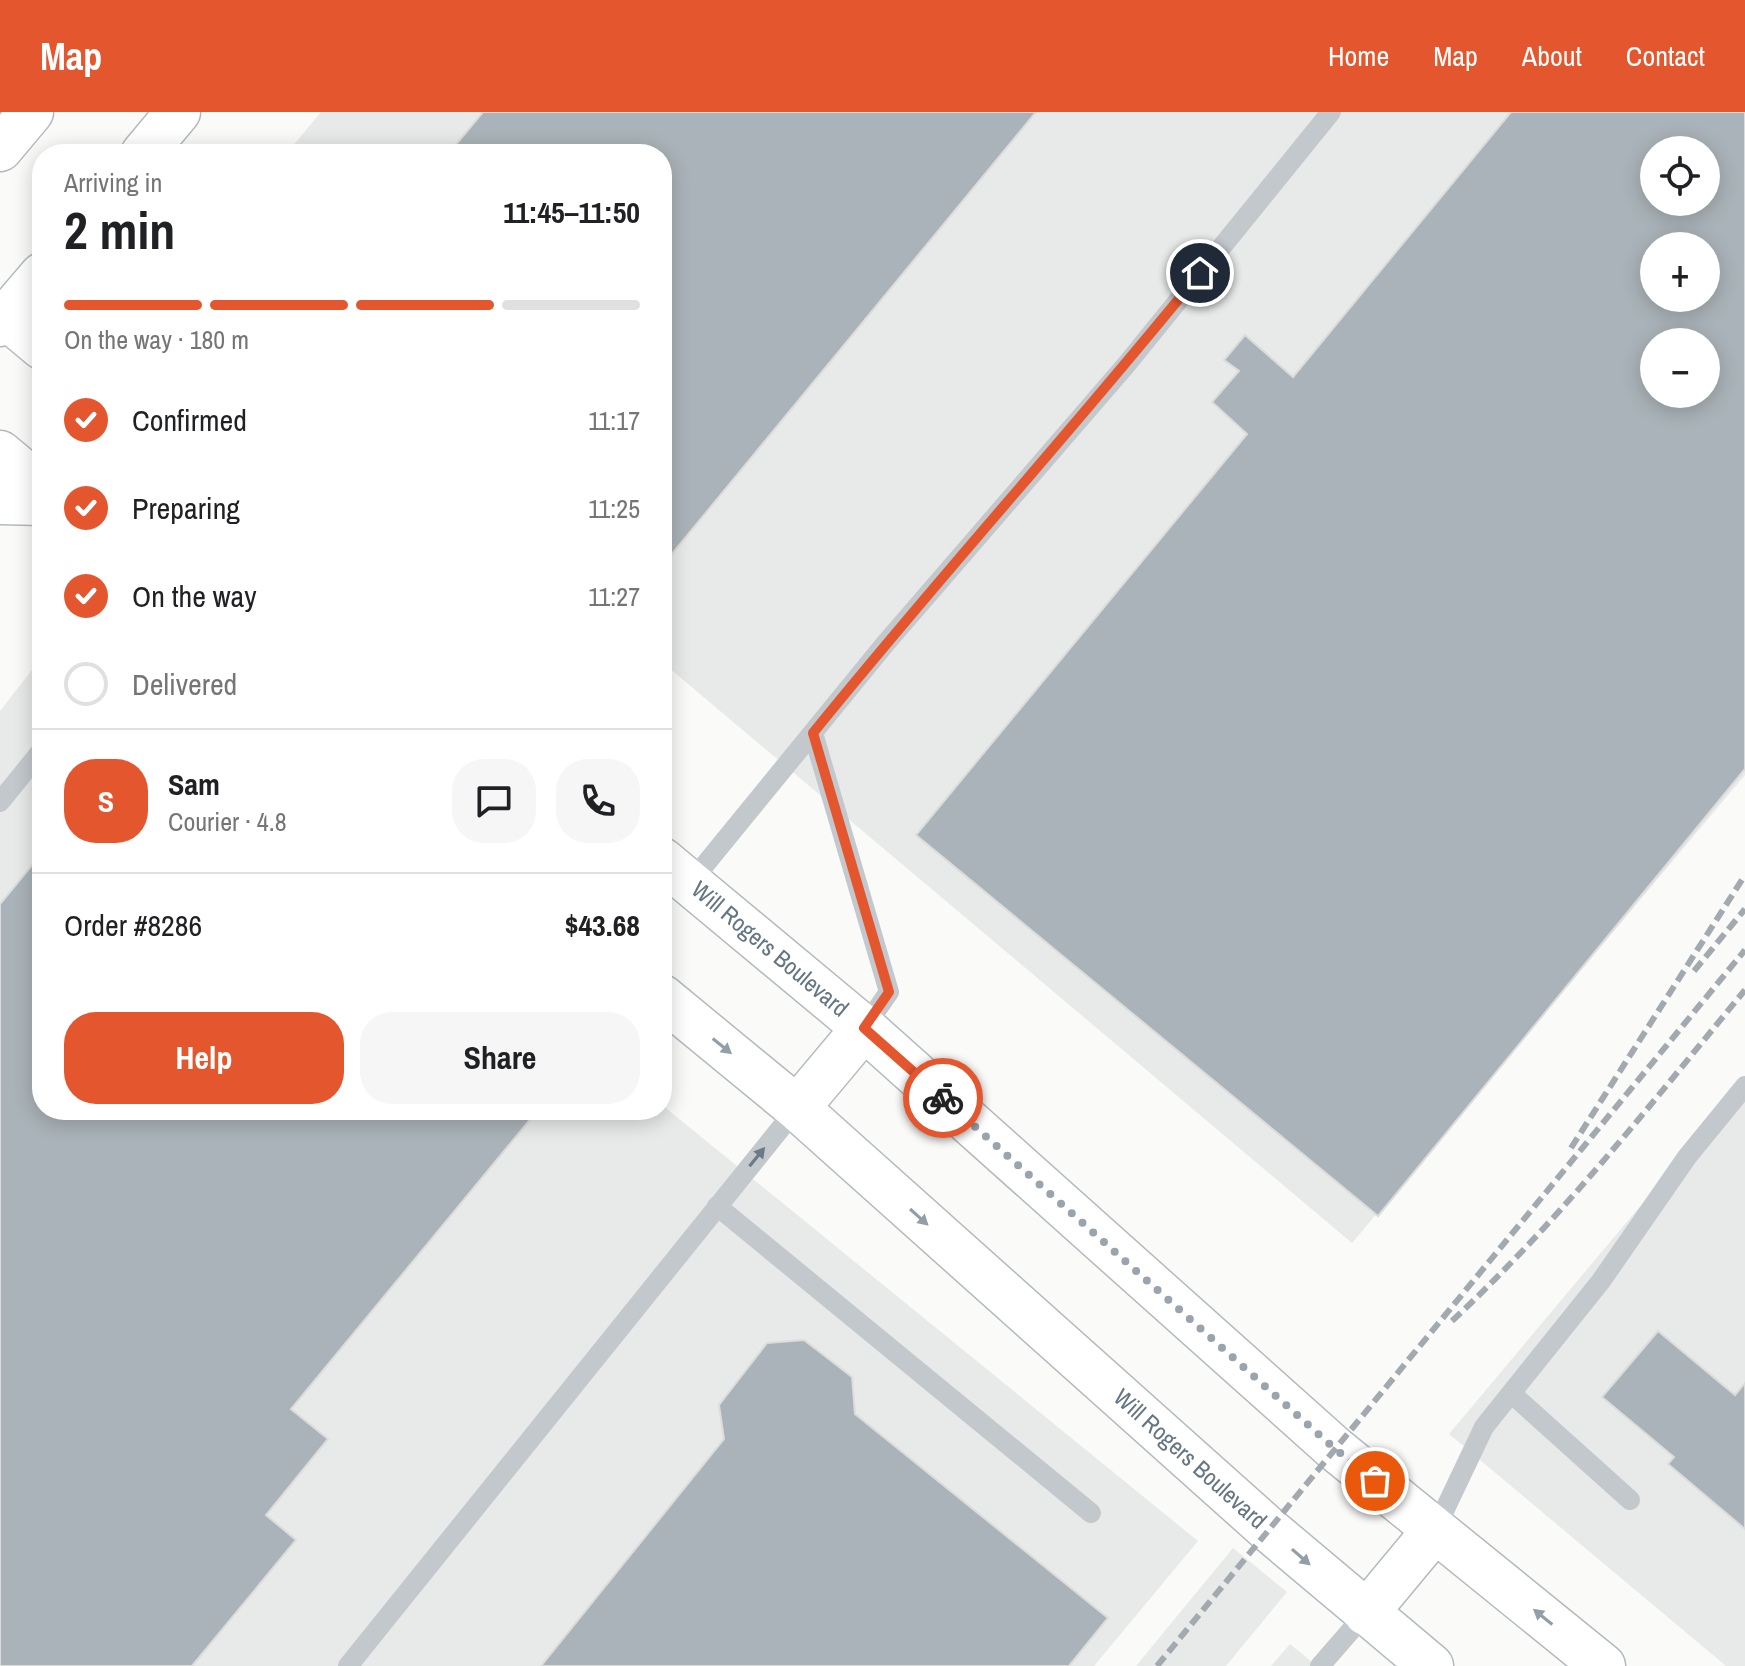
<!DOCTYPE html>
<html lang="en">
<head>
<meta charset="utf-8">
<style>
  body { margin:0; font-family:"Archivo Narrow",sans-serif; background:#f6f6f6; color:#202124; height:100vh; display:flex; flex-direction:column; font-size:30px; white-space:nowrap }
  * { box-sizing:border-box; margin:0 }
  p { font-size:26px; color:#757577 }
  .icon { flex:none; width:44px; height:44px; fill:none; stroke:currentColor; stroke-width:2; stroke-linecap:round; stroke-linejoin:round }
  .map { position:relative; flex:1; overflow:hidden }
  .panel { position:absolute; left:32px; top:32px; width:640px; height:976px; display:flex; flex-direction:column; background:#fff; border-radius:32px; box-shadow:0 4px 20px #0003 }
  .panel>* { flex:none }
  .fabs { position:absolute; left:1640px; top:24px; display:grid; gap:16px }
  .fabs a { display:grid; place-items:center; width:80px; height:80px; border-radius:50%; background:#fff; box-shadow:0 4px 20px #0003; font-size:40px }
  .pin { position:absolute; display:grid; place-items:center; width:68px; height:68px; color:#fff; margin:-34px; border:4px solid #fff; border-radius:50%; box-shadow:0 2px 8px #0007 }
  .courier { position:absolute; display:grid; place-items:center; width:80px; height:80px; margin:-40px; border:6px solid #e4572e; border-radius:50%; background:#fff; color:#222; box-shadow:0 2px 10px #0007 }
  .head em { font-style:normal; font-weight:800 }
  .head div { display:flex; flex-direction:column-reverse }
  .head { display:flex; align-items:center; justify-content:space-between; height:136px; padding:0 32px }
  h1 { font-size:52px; font-weight:800; line-height:60px }
  .bar { display:grid; grid-template-columns:repeat(4,1fr); gap:12px 8px; align-content:center; height:96px; padding:0 32px }
  .bar i { height:10px; border-radius:6px; background:#e0e0e0 }
  .bar .selected { background:#e4572e }
  .bar p { grid-column:span 4 }
  .line { display:flex; align-items:center; gap:20px; padding:0 32px; border-top:2px solid #e0e0e0 }
  .line div { flex:1 }
  .round { display:grid; place-items:center; flex:none; width:84px; height:84px; border-radius:32px; background:#f6f6f6 }
  ol { padding:0 32px; list-style:none }
  li { display:flex; align-items:center; gap:24px; height:88px }
  li p { margin-inline-start:auto }
  li .icon { padding:8px; border-radius:50%; background:#e4572e; color:#fff; stroke-width:4 }
  li:last-child { color:#757577 }
  li i { width:44px; height:44px; border:4px solid #e0e0e0; border-radius:50% }
  .action { display:flex; gap:16px; margin-top:auto; padding:16px 32px }
  .action a { flex:1; height:92px; border-radius:32px; background:#e4572e; color:#fff; font-size:32px; font-weight:800; line-height:92px; text-align:center }
  .action a+a { background:#f6f6f6; color:#202124 }
  header { display:flex; align-items:center; gap:48px; box-sizing:border-box; height:112px; padding:0 40px; background:#e4572e; color:#fff }
  header strong { font-size:38px }
  nav { display:flex; gap:44px; margin-inline-start:auto; font-size:28px }
  .map>svg:first-child { display:block }
  .built { fill:#e8e9e9; fill-rule:evenodd }
  .building { fill:#aab3b9; stroke:#dcdcda; stroke-width:2; fill-rule:evenodd }
  .lines { fill:none; stroke-linecap:round; stroke-linejoin:round }
  .secondary-casing { stroke:#b3babf; stroke-width:47 }
  .lane { stroke:#c3c8cc; stroke-width:20 }
  .secondary { stroke:#fff; stroke-width:44 }
  .rail { stroke:#a2aab0; stroke-width:6; stroke-dasharray:12 6; stroke-linecap:butt }
  .oneway { fill:#939fa8 }
  .oneway2 { fill:#6a7a87 }
  .done { stroke:#99a4ac; stroke-width:8; stroke-dasharray:0 14.4 }
  .route { stroke:#e4572e; stroke-width:10 }
  .labels { text-anchor:middle; stroke-width:8; stroke-linejoin:round; paint-order:stroke }
  .street-label { font-size:24px; fill:#657683; stroke:#fff }
</style>
</head>
<body>
<header>
<strong>Map</strong>
<nav><a>Home</a><a>Map</a><a>About</a><a>Contact</a></nav>
</header>
<div class="map">
<svg width="1745" height="1554" viewBox="0 0 1745 1554">
  <rect width="100%" height="100%" fill="#fafaf8"/>
  <path class="built" d="M321,0H1745V663L1352,1131L662,550V42H286ZM1654,38H1706V90H1654ZM1654,134H1706V186H1654ZM1654,230H1706V282H1654Z
    M42,545V998H662V993L1198,1429L1094,1554H0V599Z
    M1745,969V1554H1726L1449,1322Z
    M1233,1436L1287,1480L1226,1554H1136Z
    M1290,1532L1317,1554H1271Z"/>
  <path class="building" d="M483,0H1036L662,454V42H448Z
    M1511,0H1745V657L1378,1104L916,723L1247,322L1212,290L1239,259L1224,248L1245,223L1293,265ZM1654,38H1706V90H1654ZM1654,134H1706V186H1654ZM1654,230H1706V282H1654Z
    M42,741V998H538L291,1297L328,1327L266,1403L296,1428L192,1554H0V792Z
    M1658,1219L1735,1283L1745,1271V1417L1668,1352L1674,1345L1602,1285Z
    M804,1228L852,1265L855,1302L1108,1506L1069,1554H541L724,1327L719,1293L767,1231Z"/>
  <g class="lines">
    <defs>
      <path id="secondary" d="M0,37L31,0
        M143,42L178,0
        M0,200L42,235
        M0,212L42,163
        M0,341L42,376
        M0,390L42,391
        M662,748L864,916L1334,1336L1603,1554
        M662,885L797,996L1268,1417L1431,1554
        M797,996L864,916
        M1366,1501L1435,1418"/>
    </defs>
    <use href="#secondary" class="secondary-casing"/>
    <path class="lane" d="M813,621L889,880L864,916
      M0,690L42,638
      M690,771L885,532L1126,253L1331,0
      M717,1094L1091,1401
      M1511,1281L1630,1388
      M1435,1418L1484,1315L1601,1169L1687,1045L1745,974
      M348,1554L797,996
      M1320,1554L1366,1501"/>
    <use href="#secondary" class="secondary"/>
    <path class="rail" d="M1694,859L1745,797
      M1571,1036L1745,763
      M1452,1209C1560,1108 1651,992 1745,878
      M1157,1554L1745,838"/>
  </g>
  <defs><path id="oneway-solid" d="M-6-.8H1V-3.2L6.5 0L1 3.2V.8H-6Z" transform="scale(2)"/></defs>
  <g class="oneway">
    <use href="#oneway-solid" transform="translate(722 934) rotate(39)"/>
    <use href="#oneway-solid" transform="translate(919 1105) rotate(42)"/>
    <use href="#oneway-solid" transform="translate(1301 1445) rotate(41)"/>
    <use href="#oneway-solid" transform="translate(1543 1505) rotate(-141)"/>
  </g>
  <use class="oneway2" href="#oneway-solid" transform="translate(757 1045) rotate(-51)"/>
  <g class="lines">
    <path class="done" d="M943,986L1334,1336L1375,1369"/>
    <path class="route" d="M943,986L864,916L889,880L813,621C939,465 1074,317 1200,161"/>
  </g>
  <g class="labels">
    <g class="street-label">
      <text transform="translate(770 837) rotate(40)" y="8">Will Rogers Boulevard</text>
      <text transform="translate(1190 1347) rotate(42)" y="8">Will Rogers Boulevard</text>
    </g>
  </g>
</svg>
<div class="fabs">
<a><svg class="icon" aria-label="locate" viewBox="0 0 24 24"><circle cx="12" cy="12" r="6"/><path d="M12 2v4M12 18v4M2 12h4M18 12h4"/></svg></a>
<a>+</a>
<a>−</a>
</div>
<div class="pin" style="left:1375px;top:1369px;background:#ea580c"><svg class="icon" aria-label="bag" viewBox="0 0 24 24"><path d="M5 8h14l-1 12H6zM9 8a3 3 0 0 1 6 0"/></svg></div>
<div class="pin" style="left:1200px;top:161px;background:#1f2937"><svg class="icon" aria-label="home" viewBox="0 0 24 24"><path d="M3 11l9-7 9 7M6 9v11h12V9"/></svg></div>
<div class="courier" style="left:943px;top:986px"><svg class="icon" aria-label="bike" viewBox="0 0 24 24"><circle cx="6" cy="16" r="4"/><circle cx="18" cy="16" r="4"/><path d="M6 16l4-8h5l3 8M10 8l3 8H6M13 5h3"/></svg></div>
<section class="panel">
<div class="head"><div><h1>2 min</h1><p>Arriving in</p></div><em>11:45–11:50</em></div>
<div class="bar"><i class="selected"></i><i class="selected"></i><i class="selected"></i><i></i><p>On the way · 180 m</p></div>
<ol>
<li><svg class="icon" aria-label="check" viewBox="0 0 24 24"><path d="M5 12l5 5 9-10"/></svg>Confirmed<p>11:17</p></li>
<li><svg class="icon" aria-label="check" viewBox="0 0 24 24"><path d="M5 12l5 5 9-10"/></svg>Preparing<p>11:25</p></li>
<li><svg class="icon" aria-label="check" viewBox="0 0 24 24"><path d="M5 12l5 5 9-10"/></svg>On the way<p>11:27</p></li>
<li><i></i>Delivered</li>
</ol>
<div class="line" style="height:144px"><b class="round" style="background:#e4572e;color:#fff">S</b><div><b>Sam</b><p>Courier · 4.8</p></div><a class="round"><svg class="icon" aria-label="chat" viewBox="0 0 24 24"><path d="M4 5h16v11H9l-5 4z"/></svg></a><a class="round"><svg class="icon" aria-label="phone" viewBox="0 0 24 24"><path d="M5 4h4l2 5-3 2q2 4 5 5l2-3 5 2v4C11 20 4 13 5 4z"/></svg></a></div>
<div class="line" style="height:104px"><div>Order #8286</div><b>$43.68</b></div>
<div class="action"><a>Help</a><a>Share</a></div>
</section>
</div>
</body>
</html>
